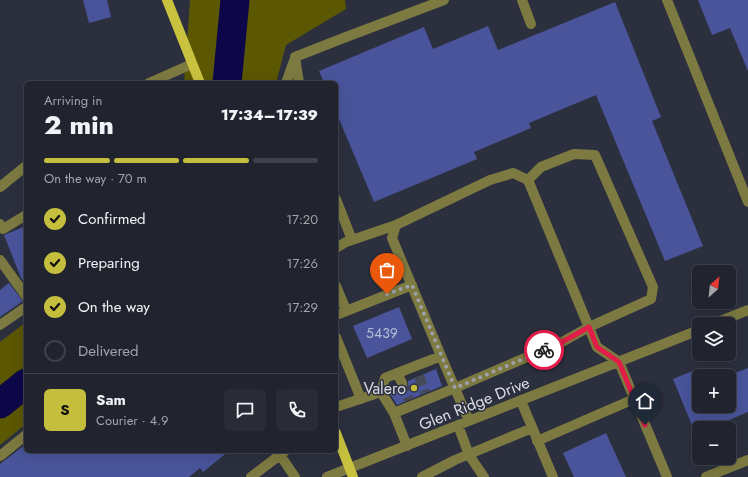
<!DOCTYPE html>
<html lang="en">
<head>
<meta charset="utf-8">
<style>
  body { margin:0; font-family:Jost,sans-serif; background:#292c36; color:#f1f3f6; height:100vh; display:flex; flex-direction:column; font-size:15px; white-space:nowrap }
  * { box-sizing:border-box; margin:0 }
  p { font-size:13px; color:#a2a4aa }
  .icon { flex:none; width:22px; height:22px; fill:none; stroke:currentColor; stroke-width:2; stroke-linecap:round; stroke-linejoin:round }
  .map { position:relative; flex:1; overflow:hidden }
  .side { position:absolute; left:24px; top:81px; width:314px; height:372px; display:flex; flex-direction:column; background:#21242e; border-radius:6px; box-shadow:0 4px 16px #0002,0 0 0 1px #3e414a }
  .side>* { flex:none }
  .needle { width:26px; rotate:27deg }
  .fabs { position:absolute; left:692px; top:265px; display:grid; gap:8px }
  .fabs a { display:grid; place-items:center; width:44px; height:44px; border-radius:6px; background:#21242e; box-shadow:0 4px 16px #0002,0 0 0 1px #3e414a; font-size:20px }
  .pin { position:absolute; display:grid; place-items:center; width:34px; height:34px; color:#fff; margin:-41px -17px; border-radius:50% 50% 50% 0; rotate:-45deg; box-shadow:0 0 4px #0007 }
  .pin .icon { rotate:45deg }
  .courier { position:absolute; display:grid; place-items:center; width:40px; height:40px; margin:-20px; border:3px solid #e11d48; border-radius:50%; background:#fff; color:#222; box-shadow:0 1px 5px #0007 }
  .headline em { font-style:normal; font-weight:800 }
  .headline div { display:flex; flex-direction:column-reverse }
  .headline { display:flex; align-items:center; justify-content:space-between; height:68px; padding:0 20px }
  h1 { font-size:26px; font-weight:800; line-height:30px }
  .bar { display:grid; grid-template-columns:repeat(4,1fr); gap:6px 4px; align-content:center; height:48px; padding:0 20px }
  .bar i { height:5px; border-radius:3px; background:#3e414a }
  .bar .active { background:#c4bd3e }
  .bar p { grid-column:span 4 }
  .line { display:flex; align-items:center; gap:10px; padding:0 20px; border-top:1px solid #3e414a }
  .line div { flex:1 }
  .round { display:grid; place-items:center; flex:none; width:42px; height:42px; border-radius:6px; background:#292c36 }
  ol { padding:0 20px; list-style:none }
  li { display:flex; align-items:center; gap:12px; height:44px }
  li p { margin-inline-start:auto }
  li .icon { padding:4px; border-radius:50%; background:#c4bd3e; color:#111; stroke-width:4 }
  li:last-child { color:#a2a4aa }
  li i { width:22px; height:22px; border:2px solid #3e414a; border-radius:50% }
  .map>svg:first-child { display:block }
  .green { fill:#5c5702 }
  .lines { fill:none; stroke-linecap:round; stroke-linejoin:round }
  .river { stroke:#0d074a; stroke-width:29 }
  .building { fill:#49549b }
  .minor-tunnel { stroke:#464a57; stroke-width:10; stroke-dasharray:10 5; stroke-linecap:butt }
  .minor { stroke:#7d7a41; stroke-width:10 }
  .major { stroke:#c9c23f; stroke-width:10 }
  .done { stroke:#9ea1ac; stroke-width:4; stroke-dasharray:0 7.2 }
  .route { stroke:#e11d48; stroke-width:5 }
  .poi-dot { fill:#c4bd3e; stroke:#2c303e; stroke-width:1.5 }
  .labels { text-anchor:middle; stroke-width:3; stroke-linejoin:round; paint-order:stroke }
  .number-label { font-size:14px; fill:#b6bcd4 }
  .poi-label { font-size:16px; fill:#dbdee7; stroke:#2c303e; text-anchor:end }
  .street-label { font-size:16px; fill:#dbdee7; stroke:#2c303e }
</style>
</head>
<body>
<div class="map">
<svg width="748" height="477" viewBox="0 0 748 477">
  <rect width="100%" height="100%" fill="#2c303e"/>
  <path class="green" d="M190,0H345L346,9L286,45L276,83H184Z
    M26,322V424L0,445V342Z"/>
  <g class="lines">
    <path class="river" d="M227,83L235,0
      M0,404L26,383"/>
  </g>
  <path class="building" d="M83,0H107L111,17L89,23Z
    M698,0H748V71L730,28L712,35Z
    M615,2L661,117L652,121L703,246L665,261L596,95L529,123L531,128L474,152L477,159L374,202L336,112V83H324L319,71L424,27L433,49L488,26L498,50Z
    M26,226V285L21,278L4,235Z
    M9,283L23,301L0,317V290Z
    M399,307L412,339L367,358L353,326Z
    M748,368V412L710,428H693L673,379L695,370L699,381V406H729V375Z
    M436,369L442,386L397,405L388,391L389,389L396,386L399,389H405L408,386V381Z
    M606,433L626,477H574L563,453Z
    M26,444V451H229L203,472L200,468L189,477H0V464Z"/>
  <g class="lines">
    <path class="minor-tunnel" d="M419,376L425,393
      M402,383L409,400"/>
    <path class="minor" d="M522,0L531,24
      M667,0L748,202
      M149,83L192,64
      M286,83L295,58
      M299,83L295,57L346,37L444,0
      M528,180L597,347L619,362L667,477
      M0,187L26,166
      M336,199L352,240
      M0,224L3,229L26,215
      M336,248L346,242L396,225L490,180L513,173L528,180L541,167L556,161L574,154L595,155L653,287L651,299L589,327L562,342L455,388L394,413L381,392L385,378L441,356L392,238L396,225
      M0,260L26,296
      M336,286L346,310
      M336,315L412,285
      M713,324L748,310
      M0,325L26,307
      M336,337L361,399
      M441,356L469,421
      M397,373L402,383
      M521,401L553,477
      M336,407L381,392
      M394,413L407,446
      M458,425L469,455L484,477
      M537,441L634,399
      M280,455L295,477
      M0,456L26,435
      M251,477L285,451
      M327,477L699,330
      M422,477L455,460L532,428
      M706,477L748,460"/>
    <path class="major" d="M167,0L200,83
      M336,433L353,477"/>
  </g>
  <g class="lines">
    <path class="done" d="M387,294L412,285L455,388L544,350"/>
    <path class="route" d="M544,350L562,342L589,327L597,347L619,362L645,425"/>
  </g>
  <circle class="poi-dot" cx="414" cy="388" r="4"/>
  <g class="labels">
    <g class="number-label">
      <text x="382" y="338">5439</text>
    </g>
    <g class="poi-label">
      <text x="406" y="394">Valero</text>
    </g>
    <g class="street-label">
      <text transform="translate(474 403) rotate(-22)" y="6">Glen Ridge Drive</text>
    </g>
  </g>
</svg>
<div class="fabs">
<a><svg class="needle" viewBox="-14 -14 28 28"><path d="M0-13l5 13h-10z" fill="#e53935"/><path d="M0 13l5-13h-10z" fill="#a2a4aa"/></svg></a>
<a><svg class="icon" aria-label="layers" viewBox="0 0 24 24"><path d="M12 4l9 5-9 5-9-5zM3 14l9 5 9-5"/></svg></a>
<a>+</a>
<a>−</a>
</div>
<div class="pin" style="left:387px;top:294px;background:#ea580c"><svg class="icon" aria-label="bag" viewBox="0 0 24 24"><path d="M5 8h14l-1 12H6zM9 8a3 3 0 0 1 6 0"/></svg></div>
<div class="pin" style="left:645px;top:425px;background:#1f2937"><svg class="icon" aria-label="home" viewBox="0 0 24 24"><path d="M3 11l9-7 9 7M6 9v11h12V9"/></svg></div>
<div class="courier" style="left:544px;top:350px"><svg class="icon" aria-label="bike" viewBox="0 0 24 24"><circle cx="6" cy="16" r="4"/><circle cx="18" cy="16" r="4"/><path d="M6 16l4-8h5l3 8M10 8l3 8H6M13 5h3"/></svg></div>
<section class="side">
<div class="headline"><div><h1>2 min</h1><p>Arriving in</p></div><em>17:34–17:39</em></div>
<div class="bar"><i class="active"></i><i class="active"></i><i class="active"></i><i></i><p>On the way · 70 m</p></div>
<ol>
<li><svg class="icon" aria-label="check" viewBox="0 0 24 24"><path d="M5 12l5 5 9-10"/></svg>Confirmed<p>17:20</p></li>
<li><svg class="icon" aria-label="check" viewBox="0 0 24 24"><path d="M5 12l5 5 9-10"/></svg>Preparing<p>17:26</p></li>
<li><svg class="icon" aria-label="check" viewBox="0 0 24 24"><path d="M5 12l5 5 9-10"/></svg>On the way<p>17:29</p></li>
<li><i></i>Delivered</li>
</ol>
<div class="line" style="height:72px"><b class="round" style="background:#c4bd3e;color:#111">S</b><div><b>Sam</b><p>Courier · 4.9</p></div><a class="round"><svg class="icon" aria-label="chat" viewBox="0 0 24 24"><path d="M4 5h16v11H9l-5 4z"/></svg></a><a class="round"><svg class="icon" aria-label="phone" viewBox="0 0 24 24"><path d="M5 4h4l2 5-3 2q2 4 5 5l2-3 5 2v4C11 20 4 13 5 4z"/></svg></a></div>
</section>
</div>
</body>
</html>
